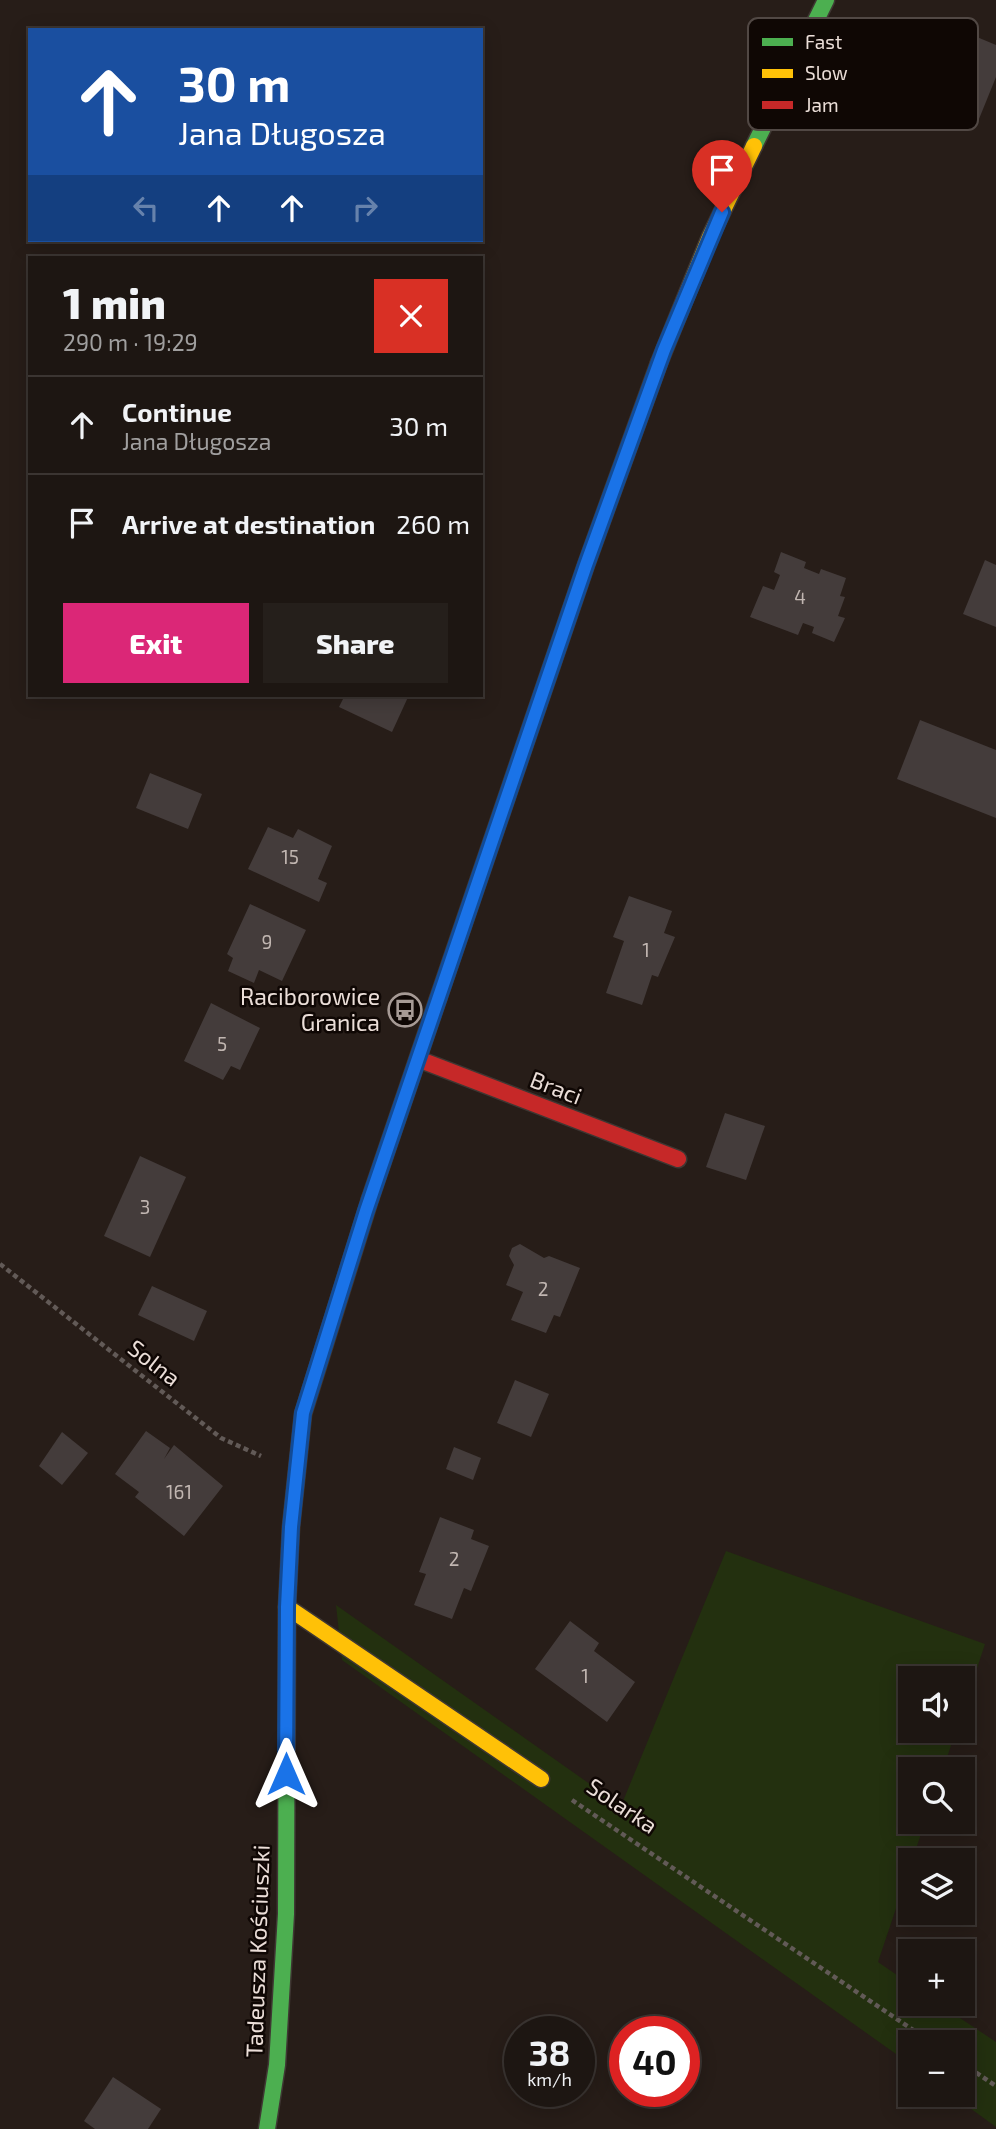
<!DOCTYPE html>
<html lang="en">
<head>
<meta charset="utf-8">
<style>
  :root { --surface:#1d1612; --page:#251f1b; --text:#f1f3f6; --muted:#a09f9f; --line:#3b3532; --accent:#db2777 }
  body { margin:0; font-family:"Exo 2",sans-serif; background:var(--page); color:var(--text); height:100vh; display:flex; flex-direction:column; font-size:26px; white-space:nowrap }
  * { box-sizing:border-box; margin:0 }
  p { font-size:23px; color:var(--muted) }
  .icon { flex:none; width:38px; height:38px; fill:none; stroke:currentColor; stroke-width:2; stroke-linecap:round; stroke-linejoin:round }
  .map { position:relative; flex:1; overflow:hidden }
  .sheet { position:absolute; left:28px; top:256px; width:455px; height:441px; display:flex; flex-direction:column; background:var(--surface); border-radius:0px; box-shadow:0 4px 18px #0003,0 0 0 2px var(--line) }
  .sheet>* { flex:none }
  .hud { position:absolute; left:28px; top:28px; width:455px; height:214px; border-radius:0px; box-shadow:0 4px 18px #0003,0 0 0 2px var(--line); background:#1a4fa0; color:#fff; overflow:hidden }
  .tools { position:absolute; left:898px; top:1666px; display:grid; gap:14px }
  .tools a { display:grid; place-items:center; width:77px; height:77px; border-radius:0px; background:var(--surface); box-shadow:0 4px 18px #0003,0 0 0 2px var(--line); font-size:35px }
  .speed { position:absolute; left:504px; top:2016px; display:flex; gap:14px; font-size:35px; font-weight:700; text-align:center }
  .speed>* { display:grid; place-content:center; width:91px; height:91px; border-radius:50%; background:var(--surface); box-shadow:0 4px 18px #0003,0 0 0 2px var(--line); line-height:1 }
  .speed small { font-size:18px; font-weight:400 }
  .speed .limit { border:10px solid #d22; background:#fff; color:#111 }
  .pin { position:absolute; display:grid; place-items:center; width:60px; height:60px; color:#fff; margin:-72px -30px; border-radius:50% 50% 50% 0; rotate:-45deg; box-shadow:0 0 7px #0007 }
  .pin .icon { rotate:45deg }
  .me { position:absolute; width:77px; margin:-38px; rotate:0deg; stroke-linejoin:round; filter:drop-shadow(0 0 5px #0008) }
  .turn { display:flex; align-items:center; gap:24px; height:147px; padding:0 35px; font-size:32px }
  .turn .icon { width:91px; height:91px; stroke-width:2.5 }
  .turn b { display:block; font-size:49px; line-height:60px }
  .lanes { display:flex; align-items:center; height:66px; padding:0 35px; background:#0003; justify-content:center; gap:35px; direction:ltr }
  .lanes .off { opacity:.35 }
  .round { display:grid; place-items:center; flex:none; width:74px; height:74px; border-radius:0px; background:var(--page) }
  .summary { display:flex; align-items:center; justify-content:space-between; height:119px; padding:0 35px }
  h1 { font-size:42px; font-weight:800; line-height:52px }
  .button { display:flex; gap:14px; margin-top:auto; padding:14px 35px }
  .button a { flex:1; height:80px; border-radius:0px; background:var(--accent); color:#fff; font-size:28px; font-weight:800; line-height:80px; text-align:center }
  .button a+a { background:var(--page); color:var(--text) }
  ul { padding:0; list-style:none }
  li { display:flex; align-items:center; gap:21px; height:98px; padding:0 35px; border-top:2px solid var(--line) }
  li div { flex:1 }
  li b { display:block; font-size:26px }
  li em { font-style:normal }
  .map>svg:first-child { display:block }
  .green { fill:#23300f }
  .building { fill:#443c3b }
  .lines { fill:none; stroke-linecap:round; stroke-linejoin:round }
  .fast-casing { stroke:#3f3733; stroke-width:19 }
  .slow-casing { stroke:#3f3733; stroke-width:19 }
  .jam-casing { stroke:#3f3733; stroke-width:19 }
  .path { stroke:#625a57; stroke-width:4.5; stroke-dasharray:5 3.5; stroke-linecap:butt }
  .fast { stroke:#4caf50; stroke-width:16 }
  .slow { stroke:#ffc107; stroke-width:16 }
  .jam { stroke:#c62828; stroke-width:16 }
  .route-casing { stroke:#114b97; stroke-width:18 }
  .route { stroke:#1a73e8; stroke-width:12 }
  .labels { text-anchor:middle; stroke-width:5; stroke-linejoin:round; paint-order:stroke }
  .number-label { font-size:19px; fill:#c1b6b1 }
  .poi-label { font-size:23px; fill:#ebded8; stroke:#0f0704; text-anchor:end }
  .street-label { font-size:23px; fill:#ebded8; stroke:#0f0704 }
  .key { fill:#0f0704; stroke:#514844; stroke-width:2 }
  .key-label { font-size:19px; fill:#ebded8 }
</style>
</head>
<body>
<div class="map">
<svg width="996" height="2129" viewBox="0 0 996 2129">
  <rect width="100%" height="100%" fill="#271d18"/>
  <path class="green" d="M726 1551 985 1644 963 1711 962 1678H910V1731H956L943 1769H910V1822H925L878 1962 910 1984V2004H939L996 2042V2127L952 2095H962V2042H910V2064L342 1660 336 1605 621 1806Z"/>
  <g class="building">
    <path d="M946 24 996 45V77L979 119 917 96Z"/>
    <path d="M781 552 806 562 804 568 819 574 821 569 846 578 840 596 845 597 838 616 845 618 834 642 812 633 814 627 803 623 798 635 750 617 763 586 774 590 780 575 774 572Z"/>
    <path d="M985 560 996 565V627L963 614Z"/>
    <path d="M345 695H409L392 732 339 707Z"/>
    <path d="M920 720 996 750V818L897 779Z"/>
    <path d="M150 773 202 794 188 829 136 808Z"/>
    <path d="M268 827 293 838 298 829 332 846 318 879 327 883 319 902 248 869Z"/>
    <path d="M629 896 672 911 664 933 675 937 658 977 652 975 642 1005 606 993 624 941 613 937Z"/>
    <path d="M250 904 306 930 282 981 259 970 254 983 228 971 233 958 227 954Z"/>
    <path d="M211 1003 260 1028 240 1070 231 1066 223 1080 184 1061Z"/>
    <path d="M725 1113 765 1126 746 1180 706 1167Z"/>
    <path d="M140 1156 186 1177 150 1257 104 1236Z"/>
    <path d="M520 1244 544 1258 549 1256 580 1268 560 1317 554 1315 546 1333 511 1320 523 1292 506 1285 514 1265 509 1256 512 1248Z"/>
    <path d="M152 1286 207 1311 194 1341 138 1315Z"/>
    <path d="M515 1380 549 1394 531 1437 497 1423Z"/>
    <path d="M146 1431 170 1448 164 1459 174 1445 223 1486 184 1536 135 1497 139 1492 115 1474Z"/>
    <path d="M62 1432 88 1453 62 1485 39 1466Z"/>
    <path d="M454 1447 481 1458 473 1480 446 1469Z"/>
    <path d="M440 1517 474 1530 471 1539 489 1546 471 1591 464 1588 452 1619 414 1605 426 1574 419 1572Z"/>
    <path d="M570 1621 599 1643 594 1651 635 1682 607 1722 535 1669Z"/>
    <path d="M113 2077 161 2109 148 2129H95L84 2121Z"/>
  </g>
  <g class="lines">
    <defs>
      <g id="fast">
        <path d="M754 146 826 0"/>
        <path d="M438 999 586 565 659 363"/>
        <path d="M267 2129 277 2065 286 1914 287 1607 291 1527 303 1414 370 1199"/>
      </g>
      <g id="slow">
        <path d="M659 363 710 237 754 146"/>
        <path d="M287 1607 541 1779"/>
      </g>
      <g id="jam">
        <path d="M418 1059 678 1159"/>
        <path d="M370 1199 438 999"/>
      </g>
    </defs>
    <use href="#fast" class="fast-casing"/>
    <use href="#slow" class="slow-casing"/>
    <use href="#jam" class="jam-casing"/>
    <g class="path">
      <path d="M0 1264 221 1438 261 1456"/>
      <path d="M572 1800 931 2042"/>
      <path d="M962 2063 996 2086"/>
    </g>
    <use href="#fast" class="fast"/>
    <use href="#slow" class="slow"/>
    <use href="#jam" class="jam"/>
  </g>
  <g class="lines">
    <defs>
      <path id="route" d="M286 1774 287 1607 291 1527 303 1413 366 1211 586 565 664 350 722 212"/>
    </defs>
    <use href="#route" class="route-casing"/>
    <use href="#route" class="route"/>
  </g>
  <defs>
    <symbol id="bus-ring" viewBox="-11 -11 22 22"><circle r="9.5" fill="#0f0704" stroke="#a69a95" stroke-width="1.5"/><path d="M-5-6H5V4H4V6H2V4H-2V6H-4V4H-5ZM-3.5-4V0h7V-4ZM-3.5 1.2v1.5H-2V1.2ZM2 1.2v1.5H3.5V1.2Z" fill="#a69a95"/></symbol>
  </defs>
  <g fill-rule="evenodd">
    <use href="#bus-ring" x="386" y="991" width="38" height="38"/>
  </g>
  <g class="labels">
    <g class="number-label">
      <text x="800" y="604">4</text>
      <text x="290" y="864">15</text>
      <text x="267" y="949">9</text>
      <text x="646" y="957">1</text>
      <text x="222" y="1051">5</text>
      <text x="145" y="1214">3</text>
      <text x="543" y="1296">2</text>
      <text x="179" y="1499">161</text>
      <text x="454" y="1566">2</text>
      <text x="585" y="1683">1</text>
    </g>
    <g class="poi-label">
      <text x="380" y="1005">Raciborowice<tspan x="380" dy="26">Granica</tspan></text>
    </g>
    <g class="street-label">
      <text transform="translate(556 1088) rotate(21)" y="8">Braci</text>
      <text transform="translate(154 1363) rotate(38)" y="8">Solna</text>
      <text transform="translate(622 1806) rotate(34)" y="8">Solarka</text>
      <text transform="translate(258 1951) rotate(-88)" y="8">Tadeusza Kościuszki</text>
    </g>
  </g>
  <rect x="748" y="18" width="230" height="112" rx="10" class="key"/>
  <rect x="762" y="38" width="31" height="8" fill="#4caf50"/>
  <rect x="762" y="69" width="31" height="9" fill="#ffc107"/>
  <rect x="762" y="101" width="31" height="8" fill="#c62828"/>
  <g class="key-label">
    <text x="805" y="49">Fast</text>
    <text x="805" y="80">Slow</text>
    <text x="805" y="112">Jam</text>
  </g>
</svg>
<div class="tools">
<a><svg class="icon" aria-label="sound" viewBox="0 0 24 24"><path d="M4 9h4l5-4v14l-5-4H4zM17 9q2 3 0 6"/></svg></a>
<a><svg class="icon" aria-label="search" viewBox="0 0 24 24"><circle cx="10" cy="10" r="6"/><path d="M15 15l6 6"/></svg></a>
<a><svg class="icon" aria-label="layers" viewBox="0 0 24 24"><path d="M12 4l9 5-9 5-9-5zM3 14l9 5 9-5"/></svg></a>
<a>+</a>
<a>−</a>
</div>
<div class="speed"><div>38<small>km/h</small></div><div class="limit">40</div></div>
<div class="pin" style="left:722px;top:212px;background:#d93025"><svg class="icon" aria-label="arrive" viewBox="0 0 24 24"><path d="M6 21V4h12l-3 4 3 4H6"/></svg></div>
<svg class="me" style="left:286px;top:1774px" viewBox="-20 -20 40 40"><path d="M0-17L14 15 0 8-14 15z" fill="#1a73e8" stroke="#fff" stroke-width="4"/></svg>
<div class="hud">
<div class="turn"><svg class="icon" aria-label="ahead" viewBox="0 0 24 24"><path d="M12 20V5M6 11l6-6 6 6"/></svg><div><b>30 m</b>Jana Długosza</div></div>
<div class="lanes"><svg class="icon off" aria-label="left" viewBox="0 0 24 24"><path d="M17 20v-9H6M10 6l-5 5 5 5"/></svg><svg class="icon" aria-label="ahead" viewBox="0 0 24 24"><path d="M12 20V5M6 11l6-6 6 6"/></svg><svg class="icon" aria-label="ahead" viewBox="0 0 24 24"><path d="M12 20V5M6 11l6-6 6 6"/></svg><svg class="icon off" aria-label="right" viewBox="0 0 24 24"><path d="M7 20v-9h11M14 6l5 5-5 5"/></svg></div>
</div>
<section class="sheet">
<div class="summary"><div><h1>1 min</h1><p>290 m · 19:29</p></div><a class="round" style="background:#d93025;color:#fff"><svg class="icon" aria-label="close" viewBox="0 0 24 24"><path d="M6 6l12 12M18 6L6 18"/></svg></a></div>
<ul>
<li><svg class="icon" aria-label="ahead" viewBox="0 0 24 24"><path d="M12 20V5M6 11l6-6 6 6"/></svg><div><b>Continue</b><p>Jana Długosza</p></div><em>30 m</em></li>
<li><svg class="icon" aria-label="arrive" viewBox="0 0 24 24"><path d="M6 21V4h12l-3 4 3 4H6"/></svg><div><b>Arrive at destination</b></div><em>260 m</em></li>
</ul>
<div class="button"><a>Exit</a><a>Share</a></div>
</section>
</div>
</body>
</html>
